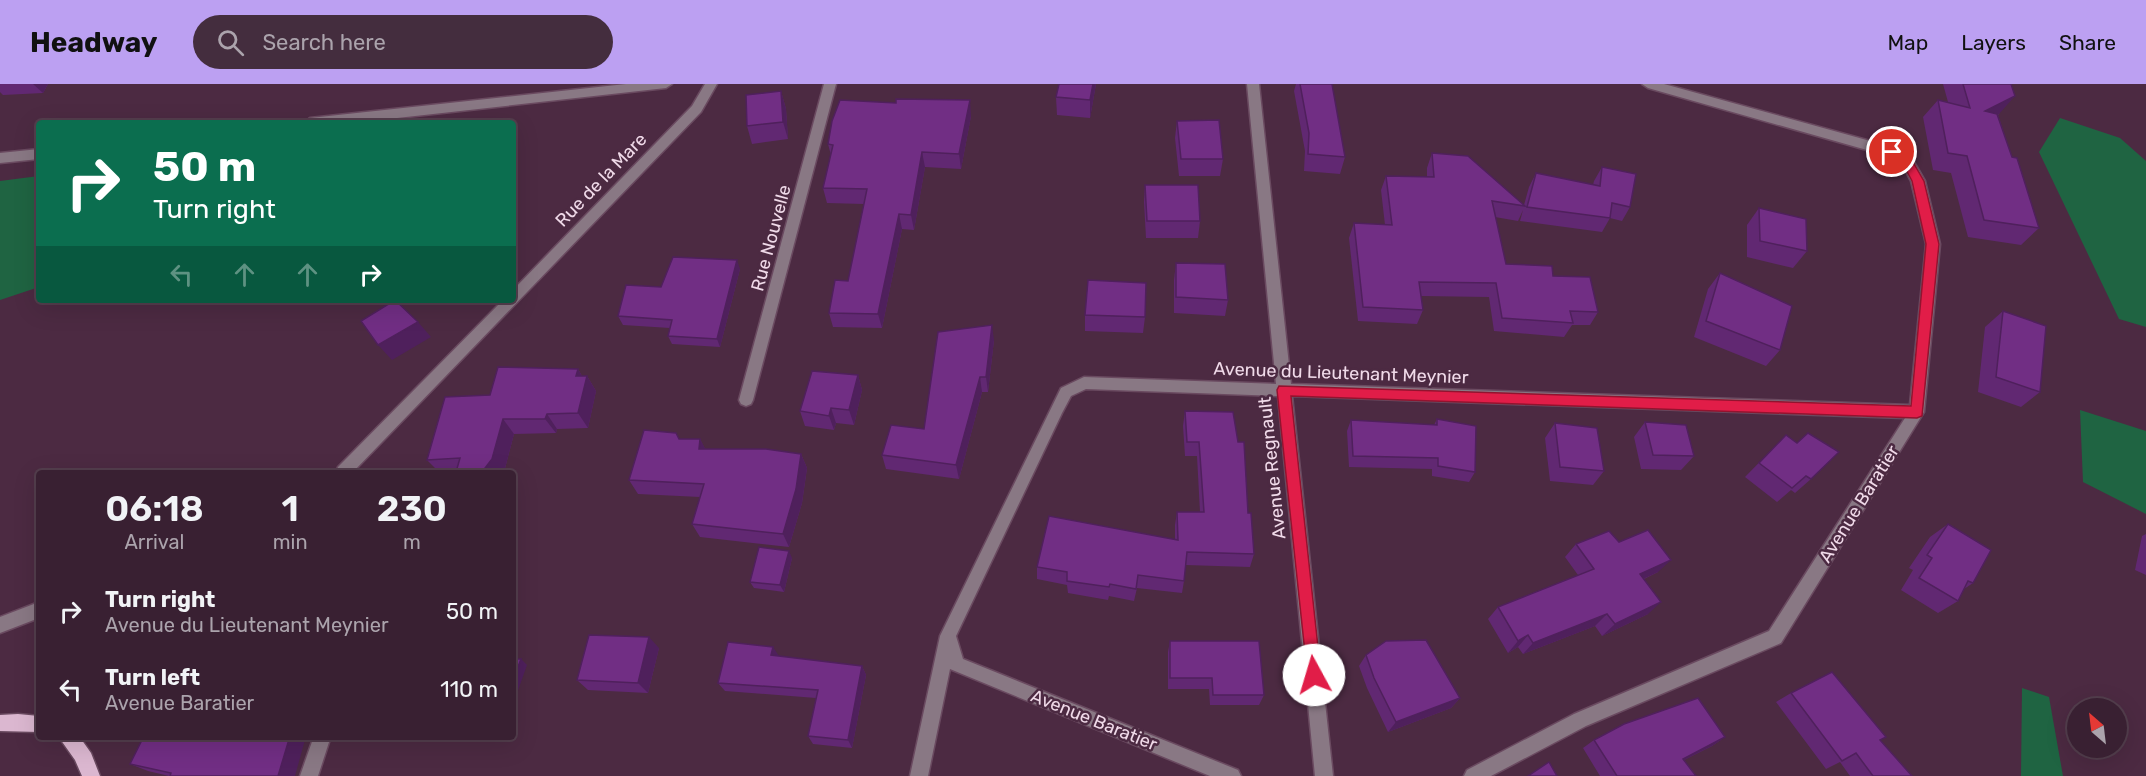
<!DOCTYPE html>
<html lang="en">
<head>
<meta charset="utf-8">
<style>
  :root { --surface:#392032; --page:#442d3e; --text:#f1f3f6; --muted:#aba3ac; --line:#533e4d; --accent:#bca0f2 }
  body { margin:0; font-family:Rubik,sans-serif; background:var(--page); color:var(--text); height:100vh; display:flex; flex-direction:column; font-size:22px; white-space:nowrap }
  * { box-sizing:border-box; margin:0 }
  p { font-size:20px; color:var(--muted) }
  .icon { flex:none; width:33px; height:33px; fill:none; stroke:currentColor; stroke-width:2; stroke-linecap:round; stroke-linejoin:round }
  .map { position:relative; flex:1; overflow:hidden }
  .side { position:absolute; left:36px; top:386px; width:480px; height:270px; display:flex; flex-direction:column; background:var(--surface); border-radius:6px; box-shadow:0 6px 24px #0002,0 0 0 2px var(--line) }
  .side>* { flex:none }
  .guide { position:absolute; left:36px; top:36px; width:480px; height:183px; border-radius:6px; box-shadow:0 6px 24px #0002,0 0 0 2px var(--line); background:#0b6e4f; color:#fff; overflow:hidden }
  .needle { width:39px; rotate:332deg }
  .controls { position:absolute; left:2067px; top:614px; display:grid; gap:12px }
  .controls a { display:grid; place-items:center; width:60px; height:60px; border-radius:50%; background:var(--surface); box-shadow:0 6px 24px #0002,0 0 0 2px var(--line); font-size:30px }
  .pin { position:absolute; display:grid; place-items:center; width:51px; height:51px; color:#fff; margin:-26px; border:3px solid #fff; border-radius:50%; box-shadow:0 2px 6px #0007 }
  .me { position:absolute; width:66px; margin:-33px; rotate:354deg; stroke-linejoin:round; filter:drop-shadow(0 0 4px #0008) }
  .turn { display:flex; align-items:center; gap:21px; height:126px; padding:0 18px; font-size:27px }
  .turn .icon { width:78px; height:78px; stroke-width:2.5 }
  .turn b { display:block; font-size:42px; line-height:51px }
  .lanes { display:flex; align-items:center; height:57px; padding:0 18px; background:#0003; justify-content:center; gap:30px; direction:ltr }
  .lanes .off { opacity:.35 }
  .eta { display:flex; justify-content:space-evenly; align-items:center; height:102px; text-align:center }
  .eta b { font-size:36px; font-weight:600; line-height:42px }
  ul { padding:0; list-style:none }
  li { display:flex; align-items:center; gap:18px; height:78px; padding:0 18px }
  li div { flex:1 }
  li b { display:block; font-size:22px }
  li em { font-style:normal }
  header { display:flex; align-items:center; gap:36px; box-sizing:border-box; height:84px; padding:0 30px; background:var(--accent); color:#111 }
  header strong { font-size:28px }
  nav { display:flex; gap:33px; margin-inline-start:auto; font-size:21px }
  .search { width:420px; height:54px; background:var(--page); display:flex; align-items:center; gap:15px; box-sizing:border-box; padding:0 21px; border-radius:33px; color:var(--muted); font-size:22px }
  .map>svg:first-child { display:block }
  .green { fill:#1f6442 }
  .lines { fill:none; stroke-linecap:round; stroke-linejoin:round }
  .minor-casing { stroke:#6a4a60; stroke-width:3 }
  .major-casing { stroke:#6a4a60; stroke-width:3 }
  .minor { fill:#897884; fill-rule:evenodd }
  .major { fill:#dbb7d0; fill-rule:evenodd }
  .wall { fill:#612872 }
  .shaded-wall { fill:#4f205c }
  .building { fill:#712e84; stroke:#4f205c; stroke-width:1.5 }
  .route { fill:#e11d48; stroke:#92132f; stroke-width:1.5 }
  .labels { text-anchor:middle; stroke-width:5; stroke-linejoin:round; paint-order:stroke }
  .street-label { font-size:18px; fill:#f0dae9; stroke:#4c2a42 }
</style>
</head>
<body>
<header>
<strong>Headway</strong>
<div class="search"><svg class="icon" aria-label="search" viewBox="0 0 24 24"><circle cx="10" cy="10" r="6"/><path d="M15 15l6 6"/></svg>Search here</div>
<nav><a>Map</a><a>Layers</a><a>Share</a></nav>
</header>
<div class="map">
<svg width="2146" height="692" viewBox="0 0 2146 692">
  <rect width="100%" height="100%" fill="#4c2a42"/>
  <g class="green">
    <path d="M2060 34 2120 54 2146 77V243L2119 235 2039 68Z"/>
    <path d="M39 92V203L0 216V97Z"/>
    <path d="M2080 326 2146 347V430L2083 398Z"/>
    <path d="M2022 604 2049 613 2063 692H2021Z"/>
  </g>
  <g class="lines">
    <defs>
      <g id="minor">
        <path d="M626 0H672L666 4 352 39H304L310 34Z"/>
        <path d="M705 0H717L701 28 353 388H336L338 383 503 216H513V206L692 22Z"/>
        <path d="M824 0H836L753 316 751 320 746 322 741 320 739 316Z"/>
        <path d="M1247 0H1259L1291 300 1910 321 1926 160 1911 97 1904 84 1888 72 1648 4 1642 0H1664L1892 63 1914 78 1925 97 1940 160 1924 328 1781 559 1586 642 1491 692H1464L1467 686 1574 630 1769 547 1905 334 1292 312 1333 692H1315L1278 312 1086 305 1071 312 1062 329 956 552 963 575 1238 686 1241 692H1210L950 585 928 692H910L940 552 1061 304 1084 293 1276 300Z"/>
        <path d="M39 65V75L0 79V69Z"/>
        <path d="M39 518V534L0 549V533Z"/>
        <path d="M314 652H331L318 692H300Z"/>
      </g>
      <g id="major">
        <path d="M18 630 39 632V648L0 647V631Z"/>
        <path d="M58 652H79L91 669 100 692H82L75 676Z"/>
      </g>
    </defs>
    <use href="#minor" class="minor-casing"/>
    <use href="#major" class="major-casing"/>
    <use href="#minor" class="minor"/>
    <use href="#major" class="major"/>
  </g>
  <g class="wall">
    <path d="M0 0H48L43 9 3 11 0 8Z"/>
    <path d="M1059 0H1096L1090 34 1057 31 1056 13Z"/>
    <path d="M1296 0H1332L1345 73 1340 90 1304 87 1305 67 1294 7Z"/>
    <path d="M1943 0H2011L1999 30 1998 31 2012 73 2039 144 2021 161 1968 153 1951 89 1933 86 1923 33 1938 16 1948 18Z"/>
    <path d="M781 7 786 25 788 55 752 60 747 42Z"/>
    <path d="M971 32 961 85 925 83 914 146 902 145 882 244 833 243 829 229 848 197 864 120 827 119 823 104 831 71 828 60Z"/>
    <path d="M1177 37 1223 75 1220 92H1179L1175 54Z"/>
    <path d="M1432 69 1524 121 1529 103 1536 89 1593 101 1594 97 1602 83 1630 123 1622 137 1610 134 1602 148 1520 137 1523 126 1518 137 1495 133 1506 180 1553 192 1598 228 1590 241H1572L1564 253 1494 247 1489 213 1421 212 1423 226 1417 240 1358 237 1349 154 1354 139 1385 141 1381 106 1386 92 1427 93V84Z"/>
    <path d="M1145 101 1200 137 1198 154H1146L1144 118Z"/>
    <path d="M1759 124 1807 167 1793 184 1747 173V141Z"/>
    <path d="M1176 179 1228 216 1225 232 1174 229V196Z"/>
    <path d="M740 185 720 263 672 260 668 252 670 244 623 241 618 232 661 203Z"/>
    <path d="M1720 189 1780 266 1766 282 1694 253 1708 205Z"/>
    <path d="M2003 227 2040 308 2021 323 1978 308 1985 243Z"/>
    <path d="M1085 231 1145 233 1143 249 1085 247Z"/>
    <path d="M994 256 988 308H982L959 395 886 385 882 371 924 345Z"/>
    <path d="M578 285 582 292H587L596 307 588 344 557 345 556 349 514 350 504 388H439L427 376 490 311Z"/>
    <path d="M858 291 862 306 854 341 836 339 834 346 805 342 800 327Z"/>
    <path d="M1185 327 1248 429 1254 470 1250 483 1185 481 1184 497 1182 509 1137 504 1134 517 1109 512 1108 516 1068 509 1067 501 1037 495V483L1175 455V441L1177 428H1200L1197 372H1185L1183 342Z"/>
    <path d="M1437 335 1475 388 1469 398 1432 392V385L1349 383 1347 347 1351 336 1434 341Z"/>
    <path d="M1645 338 1694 372 1681 386 1641 385 1634 353Z"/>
    <path d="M1555 339 1604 387 1593 401 1550 397 1545 354Z"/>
    <path d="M1786 351 1811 395 1795 409 1791 406 1777 418 1745 393Z"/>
    <path d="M679 355H700L705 365 801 370 807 384 802 419 789 463 700 453 692 440 700 413 638 410 629 396Z"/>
    <path d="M1948 440 1973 499 1964 505 1958 517 1938 529 1901 506 1913 486 1909 484 1930 453Z"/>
    <path d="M2146 450V491L2135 486 2142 452Z"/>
    <path d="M1619 458 1658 488 1644 495 1648 530 1602 552 1595 542 1523 570 1518 563 1508 569 1488 535 1498 523 1578 491 1565 473 1576 460Z"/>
    <path d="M792 474 784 508 754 504 750 498Z"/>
    <path d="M1170 557 1264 611 1259 621H1210L1209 605H1168V568Z"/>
    <path d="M659 564 648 609 588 606 577 596Z"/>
    <path d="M1366 571 1460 614 1451 624 1388 648 1367 604 1359 582Z"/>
    <path d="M779 572 862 582 866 591 852 664 813 660 808 652 816 614 725 607 718 599Z"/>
    <path d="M1791 609 1912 692H1850L1840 678 1826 685 1776 618Z"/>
    <path d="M1725 653 1712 662 1684 676 1696 692H1600L1583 664 1594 656Z"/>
    <path d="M130 680 295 692H169L148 687Z"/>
  </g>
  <g class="shaded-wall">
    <path d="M33 0H48L43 9Z"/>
    <path d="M1093 0H1096L1090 34V16Z"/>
    <path d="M781 7 786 25 788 55 783 38Z"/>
    <path d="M2015 12 1999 30 1969 45 1985 27Z"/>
    <path d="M970 16 971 32 961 85 959 70Z"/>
    <path d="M922 68 925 83 914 146 911 131Z"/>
    <path d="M899 130 902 145 882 244 878 230Z"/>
    <path d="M737 176 740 185 720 263 717 255Z"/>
    <path d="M418 238 431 253 392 276 378 261Z"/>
    <path d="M992 241 994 256 988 308 986 293Z"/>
    <path d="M578 285 585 297 587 292 596 307 588 344 578 329 576 292Z"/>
    <path d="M858 291 862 306 854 341 849 326Z"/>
    <path d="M980 293 982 308 959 395 956 381Z"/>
    <path d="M831 324 836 339 834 346 829 332Z"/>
    <path d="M547 330 557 345 556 349 545 335Z"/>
    <path d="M503 335 514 350 504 388H482Z"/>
    <path d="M700 355 708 370 699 365Z"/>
    <path d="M801 370 807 384 802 419 789 463 783 450Z"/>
    <path d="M789 467 792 474 784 508 780 501Z"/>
    <path d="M1671 476 1658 488 1628 502 1640 490Z"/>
    <path d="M1661 518 1648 530 1602 552 1615 540Z"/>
    <path d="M1607 530 1595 542 1523 570 1533 559Z"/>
    <path d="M1528 551 1518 563 1508 569 1518 557Z"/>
    <path d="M649 553 659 564 648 609 638 599Z"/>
    <path d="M773 563 779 572 771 571Z"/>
    <path d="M521 575 527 581 516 612 513 610V596Z"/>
    <path d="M862 582 866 591 852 664 848 656Z"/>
    <path d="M1460 614 1451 624 1388 648 1396 638Z"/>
    <path d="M290 652H306L295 692H278Z"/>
    <path d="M1725 653 1712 662 1670 683 1683 675Z"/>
  </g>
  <g class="building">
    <path d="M1059 0H1093L1090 16 1056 13Z"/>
    <path d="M1300 0H1332L1345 73 1308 70 1309 49Z"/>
    <path d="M1963 0H2011L2015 12 1985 27 1997 30 2012 73 2017 74 2039 144 1984 136 1967 72 1948 69 1938 16 1970 24Z"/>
    <path d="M781 7 783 38 747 42 746 11Z"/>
    <path d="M896 15 970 16 959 70 922 68 911 131 899 130 878 230 829 229 835 196 848 197 867 105 823 104 833 61 828 60 832 37 840 16 896 19Z"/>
    <path d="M1219 36 1223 75H1181L1177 37Z"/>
    <path d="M1432 69 1468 72 1525 122 1492 117 1506 180 1552 182 1553 192 1590 193 1598 228 1570 227 1573 239 1502 234 1496 199 1419 198 1423 226 1363 223 1354 139 1392 141 1386 92 1434 93Z"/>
    <path d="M1602 83 1636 90 1630 123 1612 119 1610 134 1527 123 1536 89 1600 102Z"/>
    <path d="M1145 101H1198L1200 137H1147Z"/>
    <path d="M1759 124 1806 135 1807 167 1760 157Z"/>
    <path d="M673 173 737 176 717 255 668 252 672 236 618 232 626 201 661 203Z"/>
    <path d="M1176 179 1225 180 1228 216 1176 213Z"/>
    <path d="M1720 189 1792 222 1780 266 1706 237Z"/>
    <path d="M1088 196 1146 199 1145 233 1085 231Z"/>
    <path d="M395 216 418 238 378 261 361 237Z"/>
    <path d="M2003 227 2046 242 2040 308 1996 293Z"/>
    <path d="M992 241 986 293H980L956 381 882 371 891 341 924 345 938 248Z"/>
    <path d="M498 283 578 285 576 292H587L578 329 547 330 545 335H503L492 375 482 388H456L460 374 427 376 445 313 490 311Z"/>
    <path d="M812 287 858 291 849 326 831 324 829 332 800 327Z"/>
    <path d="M1185 327 1233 328 1238 358H1244L1248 429H1251L1254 470 1187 468 1184 497 1138 491 1136 505 1110 500 1109 503 1067 497V488L1037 483 1049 432 1178 456 1177 428H1204L1199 358H1187Z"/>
    <path d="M1437 335 1476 342 1475 388 1438 382V374L1353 372 1351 336 1437 341Z"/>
    <path d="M1645 338 1686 341 1694 372 1653 371Z"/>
    <path d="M1555 339 1597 344 1604 387 1560 383Z"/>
    <path d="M644 346 676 349 679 355H700L699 365H766L801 370 796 405 783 450 692 440 704 400 629 396Z"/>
    <path d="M1808 349 1839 368 1811 395 1806 392 1792 404 1759 379 1786 351 1797 359Z"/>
    <path d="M1948 440 1991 466 1973 499 1968 497 1958 517 1919 494 1932 474 1927 471Z"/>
    <path d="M1648 446 1671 476 1640 490 1661 518 1615 540 1607 530 1533 559 1528 551 1518 557 1498 523 1594 485 1576 460 1609 447 1619 458Z"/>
    <path d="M759 463 789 467 780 501 750 498Z"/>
    <path d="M589 551 649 553 638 599 577 596Z"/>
    <path d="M1426 556 1460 614 1396 638 1374 594 1366 571 1386 557Z"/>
    <path d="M1170 557H1259L1264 611H1213L1212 594H1170Z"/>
    <path d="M728 558 773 563 771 571 862 582 848 656 808 652 818 606 718 599Z"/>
    <path d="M513 575H521L513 596Z"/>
    <path d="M1832 588 1886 653 1880 656 1912 692H1873L1856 669 1842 677 1791 609Z"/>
    <path d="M1698 614 1725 653 1683 675 1696 692H1617L1594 656 1624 640Z"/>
    <path d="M144 652H290L278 692H170L171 689 130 680Z"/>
    <path d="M1549 678 1557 692H1528Z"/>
  </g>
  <path class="route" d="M1892 63 1913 78 1924 97 1939 160 1922 332 1917 334 1291 312 1321 591 1319 597 1314 599 1308 597 1277 306 1279 302 1911 322 1926 160 1912 97 1905 84 1888 71 1887 68Z"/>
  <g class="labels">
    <g class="street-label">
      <text transform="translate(601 96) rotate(-46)" y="6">Rue de la Mare</text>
      <text transform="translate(771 154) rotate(-75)" y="6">Rue Nouvelle</text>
      <text transform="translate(1341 289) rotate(2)" y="6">Avenue du Lieutenant Meynier</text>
      <text transform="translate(1272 384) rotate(-96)" y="6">Avenue Regnault</text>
      <text transform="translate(1859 420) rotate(-58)" y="6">Avenue Baratier</text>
      <text transform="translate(1094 636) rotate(22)" y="6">Avenue Baratier</text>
    </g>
  </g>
</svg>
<div class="controls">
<a><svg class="needle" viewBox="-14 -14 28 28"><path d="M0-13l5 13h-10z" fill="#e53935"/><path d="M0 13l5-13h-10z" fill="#aba3ac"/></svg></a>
</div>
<div class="pin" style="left:1892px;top:68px;background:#d93025"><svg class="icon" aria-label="arrive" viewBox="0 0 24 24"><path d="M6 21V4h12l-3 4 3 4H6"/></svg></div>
<svg class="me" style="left:1314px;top:591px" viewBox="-20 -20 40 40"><circle r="19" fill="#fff"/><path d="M0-13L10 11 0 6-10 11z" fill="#e11d48"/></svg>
<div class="guide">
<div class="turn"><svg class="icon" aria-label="right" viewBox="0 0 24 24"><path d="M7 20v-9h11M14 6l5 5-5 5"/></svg><div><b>50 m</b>Turn right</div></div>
<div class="lanes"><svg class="icon off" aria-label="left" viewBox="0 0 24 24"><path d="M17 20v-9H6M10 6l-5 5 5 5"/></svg><svg class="icon off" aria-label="ahead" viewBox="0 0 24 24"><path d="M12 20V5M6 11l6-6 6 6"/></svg><svg class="icon off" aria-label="ahead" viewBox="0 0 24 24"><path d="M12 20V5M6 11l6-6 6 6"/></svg><svg class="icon" aria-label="right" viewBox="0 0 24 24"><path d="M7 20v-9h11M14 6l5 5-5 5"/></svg></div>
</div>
<section class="side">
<div class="eta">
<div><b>06:18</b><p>Arrival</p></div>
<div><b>1</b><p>min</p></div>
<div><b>230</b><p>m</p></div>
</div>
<ul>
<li><svg class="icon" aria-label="right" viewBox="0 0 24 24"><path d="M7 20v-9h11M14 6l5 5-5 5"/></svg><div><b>Turn right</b><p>Avenue du Lieutenant Meynier</p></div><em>50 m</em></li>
<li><svg class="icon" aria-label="left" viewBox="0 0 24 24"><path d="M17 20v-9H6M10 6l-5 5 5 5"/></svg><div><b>Turn left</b><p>Avenue Baratier</p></div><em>110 m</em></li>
</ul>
</section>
</div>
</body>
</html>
